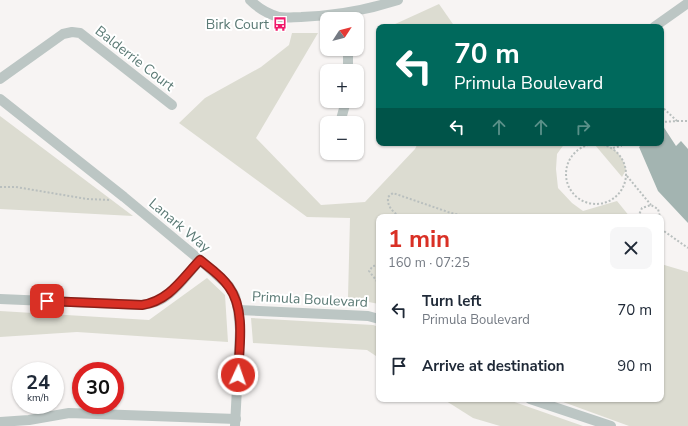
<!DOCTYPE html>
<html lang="en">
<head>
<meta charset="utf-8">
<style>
  :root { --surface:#fff; --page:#f6f6f7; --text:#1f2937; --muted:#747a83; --accent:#d93025 }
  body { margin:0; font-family:"Nunito Sans",sans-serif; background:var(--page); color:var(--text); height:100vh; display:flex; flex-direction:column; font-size:15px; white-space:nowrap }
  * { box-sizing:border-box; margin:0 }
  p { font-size:13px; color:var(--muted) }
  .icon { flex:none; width:22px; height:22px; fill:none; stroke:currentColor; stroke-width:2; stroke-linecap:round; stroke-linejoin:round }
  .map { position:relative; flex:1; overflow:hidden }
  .side { position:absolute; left:376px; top:214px; width:288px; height:188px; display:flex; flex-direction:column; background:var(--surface); border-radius:8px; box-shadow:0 1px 3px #0004 }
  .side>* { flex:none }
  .hud { position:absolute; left:376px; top:24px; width:288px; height:122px; border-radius:8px; box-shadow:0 1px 3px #0004; background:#00695c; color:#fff; overflow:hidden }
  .needle { width:26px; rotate:54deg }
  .controls { position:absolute; left:320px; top:12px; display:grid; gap:8px }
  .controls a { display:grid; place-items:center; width:44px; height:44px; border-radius:8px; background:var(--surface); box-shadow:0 1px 3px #0004; font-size:20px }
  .speed { position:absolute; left:12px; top:362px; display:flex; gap:8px; font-size:20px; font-weight:700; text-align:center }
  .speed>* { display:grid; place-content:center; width:52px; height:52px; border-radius:50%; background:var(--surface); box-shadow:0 1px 3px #0004; line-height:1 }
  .speed small { font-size:10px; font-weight:400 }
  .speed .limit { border:6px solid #d22; background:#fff; color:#111 }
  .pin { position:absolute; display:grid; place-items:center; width:34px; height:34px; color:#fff; margin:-17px; border-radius:8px; box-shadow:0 2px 6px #0006 }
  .me { position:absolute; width:44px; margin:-22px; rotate:3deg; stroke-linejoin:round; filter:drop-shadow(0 0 3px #0008) }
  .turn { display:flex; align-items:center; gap:14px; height:84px; padding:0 12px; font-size:18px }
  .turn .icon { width:52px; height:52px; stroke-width:2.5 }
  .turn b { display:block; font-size:28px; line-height:34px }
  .lanes { display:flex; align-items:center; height:38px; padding:0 12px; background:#0003; justify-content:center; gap:20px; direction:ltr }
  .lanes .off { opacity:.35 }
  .round { display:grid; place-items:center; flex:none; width:42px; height:42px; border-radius:8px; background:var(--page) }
  .headline { display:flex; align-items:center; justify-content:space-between; height:68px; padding:0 12px }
  h1 { font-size:24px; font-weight:700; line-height:30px; color:var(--accent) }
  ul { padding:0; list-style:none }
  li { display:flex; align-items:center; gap:12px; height:56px; padding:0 12px }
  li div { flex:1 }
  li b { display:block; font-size:15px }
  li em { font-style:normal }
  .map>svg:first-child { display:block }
  .green { fill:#dcdcd1 }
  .building { fill:#a3b4b1 }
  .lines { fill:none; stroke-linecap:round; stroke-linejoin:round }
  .path { stroke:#b9bfbe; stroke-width:2; stroke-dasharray:2 2; stroke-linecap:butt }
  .street { stroke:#bcc6c4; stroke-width:10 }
  .route-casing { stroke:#8d1f18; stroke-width:10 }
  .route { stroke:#d93025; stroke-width:7 }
  .labels { text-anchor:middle; stroke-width:4; stroke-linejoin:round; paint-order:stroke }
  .poi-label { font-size:14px; fill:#5b7a75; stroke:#fff; text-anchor:end }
  .street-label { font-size:14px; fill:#5b7a75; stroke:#fff }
</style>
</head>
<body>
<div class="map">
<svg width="688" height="426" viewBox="0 0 688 426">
  <rect width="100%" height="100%" fill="#f7f4f3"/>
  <g class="green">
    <path d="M439 4 455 27H393V25Z"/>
    <path d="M292 33H318L256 138 321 205 365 202 415 149 418 143H565L557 154 556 169 558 188 572 203 583 211 617 201 630 217H379V304L348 298 350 218 307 217 179 123 205 98 261 67 289 45Z"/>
    <path d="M0 116 133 216 0 209Z"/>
    <path d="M600 144C614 145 623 156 626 170L622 177 595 145Z"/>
    <path d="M661 264 688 272V426H629L555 399H661Z"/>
    <path d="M207 278 225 295 228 342 77 332 0 337V311L149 320Z"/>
    <path d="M251 318 373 325 379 327V358L367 350 253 343Z"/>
    <path d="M443 399H506L583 426H500L473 418Z"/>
  </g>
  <path class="building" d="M661 123 676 146 681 141 688 149V223L658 191 639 147 644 143H661Z"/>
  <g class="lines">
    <g class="path">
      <path d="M661 106 677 121 661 122"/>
      <path d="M677 121H688"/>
      <circle cx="596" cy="174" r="30"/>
      <path d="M613 148 621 146 622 143"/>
      <path d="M627 176 651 205"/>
      <path d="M0 187H16L87 199 111 200"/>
      <path d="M399 217C393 211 387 207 388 197L393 193 451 213 469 217"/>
      <path d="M638 217 642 208 651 205 658 209 660 217"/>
      <path d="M661 229 688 248"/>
      <path d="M379 265 373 266 369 271 379 284"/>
    </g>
    <g class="street">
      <path d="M250 0C258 8 268 14 279 17 286 18 294 17 301 17 334 16 367 10 398 0"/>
      <path d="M654 27 688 3"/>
      <path d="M348 71V49"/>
      <path d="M0 79 63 34 72 32 80 33 172 105"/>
      <path d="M0 99 124 197 200 260 229 286 235 296 238 310 240 330 235 426"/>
      <path d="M340 123 346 101"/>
      <path d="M0 299 142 305C148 304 155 303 160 300 174 293 190 272 200 260"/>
      <path d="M238 310 368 316 379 319"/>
      <path d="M530 399 611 426"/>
      <path d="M0 422 29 420 69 413 236 419"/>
    </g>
  </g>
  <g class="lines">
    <defs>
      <path id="route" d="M47 301 142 305C169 301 182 279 200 260 210 268 222 276 229 287 246 310 239 348 238 375"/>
    </defs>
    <use href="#route" class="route-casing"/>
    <use href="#route" class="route"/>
  </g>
  <defs>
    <symbol id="bus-bare" viewBox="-9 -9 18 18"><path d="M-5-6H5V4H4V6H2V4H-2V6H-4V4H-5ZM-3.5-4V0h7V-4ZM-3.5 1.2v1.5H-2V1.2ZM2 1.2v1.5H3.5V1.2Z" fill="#f0196a" stroke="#fff" stroke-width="2.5" paint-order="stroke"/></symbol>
  </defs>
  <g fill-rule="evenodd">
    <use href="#bus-bare" x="270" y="14" width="20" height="20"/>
  </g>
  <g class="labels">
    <g class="poi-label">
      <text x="269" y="29">Birk Court</text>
    </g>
    <g class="street-label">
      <text transform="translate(135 58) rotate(38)" y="5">Balderrie Court</text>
      <text transform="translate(180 225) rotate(40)" y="5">Lanark Way</text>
      <text transform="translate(310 299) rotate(3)" y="5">Primula Boulevard</text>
    </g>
  </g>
</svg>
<div class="controls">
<a><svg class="needle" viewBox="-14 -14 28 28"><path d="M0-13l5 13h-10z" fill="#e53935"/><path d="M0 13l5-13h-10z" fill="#747a83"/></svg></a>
<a>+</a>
<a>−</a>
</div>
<div class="speed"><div>24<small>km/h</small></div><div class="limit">30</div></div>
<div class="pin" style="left:47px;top:301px;background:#d93025"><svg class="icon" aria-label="arrive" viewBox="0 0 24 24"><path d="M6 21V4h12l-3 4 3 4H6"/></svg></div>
<svg class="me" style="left:238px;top:375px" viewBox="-20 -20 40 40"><circle r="17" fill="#d93025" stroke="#fff" stroke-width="3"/><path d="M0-11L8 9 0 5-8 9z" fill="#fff"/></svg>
<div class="hud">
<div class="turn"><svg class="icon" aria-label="left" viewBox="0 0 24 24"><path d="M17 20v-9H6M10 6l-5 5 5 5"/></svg><div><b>70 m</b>Primula Boulevard</div></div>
<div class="lanes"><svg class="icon" aria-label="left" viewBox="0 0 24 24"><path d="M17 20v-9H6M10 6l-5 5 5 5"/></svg><svg class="icon off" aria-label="ahead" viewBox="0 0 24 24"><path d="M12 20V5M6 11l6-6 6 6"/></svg><svg class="icon off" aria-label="ahead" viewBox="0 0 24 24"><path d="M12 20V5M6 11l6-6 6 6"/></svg><svg class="icon off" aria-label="right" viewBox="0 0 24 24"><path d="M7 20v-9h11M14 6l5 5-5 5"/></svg></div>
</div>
<section class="side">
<div class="headline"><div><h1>1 min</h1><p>160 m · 07:25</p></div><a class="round"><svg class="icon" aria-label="close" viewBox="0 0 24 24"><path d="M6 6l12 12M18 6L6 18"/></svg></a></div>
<ul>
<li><svg class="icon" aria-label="left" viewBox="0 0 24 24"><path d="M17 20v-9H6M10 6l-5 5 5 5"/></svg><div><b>Turn left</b><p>Primula Boulevard</p></div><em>70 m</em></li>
<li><svg class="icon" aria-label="arrive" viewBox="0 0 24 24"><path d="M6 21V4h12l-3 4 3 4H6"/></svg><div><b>Arrive at destination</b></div><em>90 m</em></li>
</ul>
</section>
</div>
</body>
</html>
